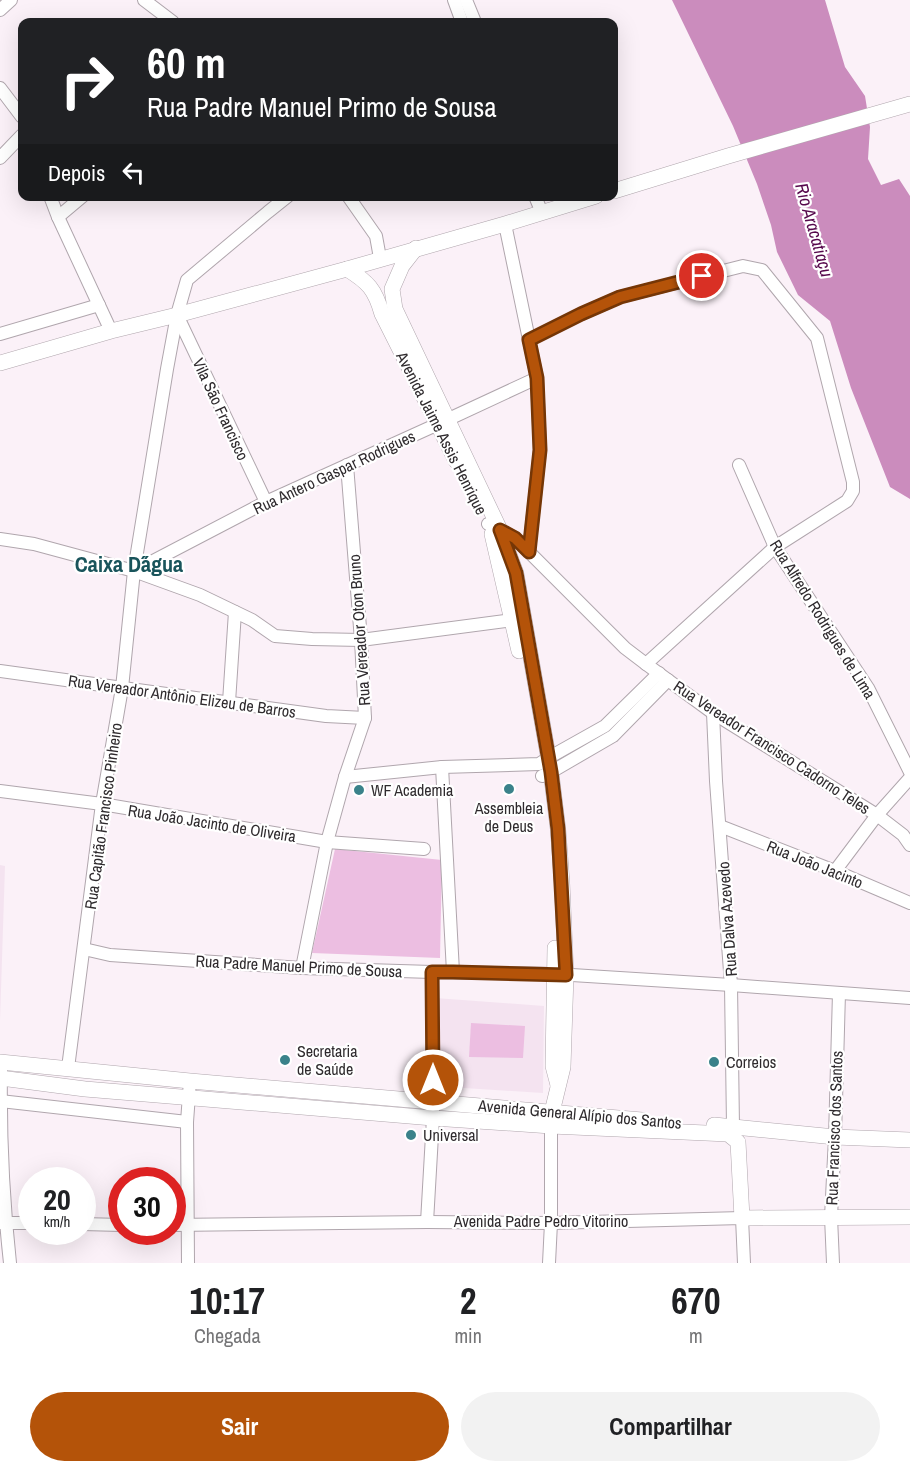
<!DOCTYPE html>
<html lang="pt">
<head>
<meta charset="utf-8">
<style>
  :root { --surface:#fff; --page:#f2f2f2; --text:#202124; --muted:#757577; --accent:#b45309 }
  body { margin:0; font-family:"Archivo Narrow",sans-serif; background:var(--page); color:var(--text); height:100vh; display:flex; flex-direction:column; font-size:22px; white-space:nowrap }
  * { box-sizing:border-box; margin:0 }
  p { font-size:20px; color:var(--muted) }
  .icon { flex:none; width:33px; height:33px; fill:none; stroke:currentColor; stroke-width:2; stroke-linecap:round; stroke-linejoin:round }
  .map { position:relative; height:1263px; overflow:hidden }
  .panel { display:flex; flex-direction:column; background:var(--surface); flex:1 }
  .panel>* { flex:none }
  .hud { position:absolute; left:18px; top:18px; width:600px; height:183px; border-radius:12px; box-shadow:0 6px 24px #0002; background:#202124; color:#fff; overflow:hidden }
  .speed { position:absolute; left:18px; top:1167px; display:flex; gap:12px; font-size:30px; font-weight:700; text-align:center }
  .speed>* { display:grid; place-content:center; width:78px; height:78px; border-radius:50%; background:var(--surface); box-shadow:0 6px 24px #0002; line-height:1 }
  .speed small { font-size:15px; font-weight:400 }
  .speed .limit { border:9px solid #d22; background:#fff; color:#111 }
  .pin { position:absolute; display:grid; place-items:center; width:51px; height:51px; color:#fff; margin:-26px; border:3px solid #fff; border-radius:50%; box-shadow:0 2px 6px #0007 }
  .me { position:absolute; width:66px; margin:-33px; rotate:0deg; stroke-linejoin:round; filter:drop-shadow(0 0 4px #0008) }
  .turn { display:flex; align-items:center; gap:21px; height:126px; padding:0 30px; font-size:27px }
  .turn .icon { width:78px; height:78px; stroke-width:2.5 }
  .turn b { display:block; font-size:42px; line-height:51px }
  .then { display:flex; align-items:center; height:57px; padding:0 30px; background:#0003; gap:12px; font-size:22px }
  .eta { display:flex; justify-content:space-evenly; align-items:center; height:102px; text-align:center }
  .eta b { font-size:36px; font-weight:700; line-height:42px }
  .primary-button { display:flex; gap:12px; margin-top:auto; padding:12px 30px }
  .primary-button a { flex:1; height:69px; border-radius:36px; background:var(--accent); color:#fff; font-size:24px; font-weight:700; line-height:69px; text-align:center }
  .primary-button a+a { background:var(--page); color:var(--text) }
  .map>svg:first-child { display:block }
  .built { fill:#f4e3f0 }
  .green { fill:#ecbee1 }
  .water { fill:#cb8cbd }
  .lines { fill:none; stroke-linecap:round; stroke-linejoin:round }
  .minor-casing { stroke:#b0a6ad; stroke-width:14 }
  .major-casing { stroke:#b0a6ad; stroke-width:16 }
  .minor { stroke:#fff; stroke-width:12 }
  .major { stroke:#fff; stroke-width:15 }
  .route-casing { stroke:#753606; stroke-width:15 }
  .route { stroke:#b45309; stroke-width:10 }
  .poi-dot { fill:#3a828a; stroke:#fff; stroke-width:2 }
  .labels { text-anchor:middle; stroke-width:4.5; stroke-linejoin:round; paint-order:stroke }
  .street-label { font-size:16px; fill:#2f2b2e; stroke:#fff }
  .poi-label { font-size:16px; fill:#2f2b2e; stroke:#fff; text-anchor:start }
  .water-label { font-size:18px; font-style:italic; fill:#56084c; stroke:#fff }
  .district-label { font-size:22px; font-weight:bold; fill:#19545b; stroke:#fff }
</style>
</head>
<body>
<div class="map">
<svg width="910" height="1263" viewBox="0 0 910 1263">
  <rect width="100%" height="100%" fill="#fbf1f8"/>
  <g class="built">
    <path d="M0 865 5 866 0 1021Z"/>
    <path d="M435 998 544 1006 543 1093 434 1086Z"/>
  </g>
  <g class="green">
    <path d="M335 849 442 860 440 958 312 953Z"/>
    <path d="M471 1023 525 1026 523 1058 469 1057Z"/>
  </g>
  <path class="water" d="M672 0H825L845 67 865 96 870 127 868 159 881 185 899 179 910 196V499L890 487 851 388 830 321 798 295 777 252 771 225 757 184 733 126Z"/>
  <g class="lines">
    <defs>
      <g id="minor">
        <path d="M144 0 173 22"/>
        <path d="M454 0 462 22"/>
        <path d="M466 0 475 22"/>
        <path d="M0 10 11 0"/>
        <path d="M0 88 22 117"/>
        <path d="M0 158 22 135"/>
        <path d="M50 196 58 217 111 331"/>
        <path d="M348 196 376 236 380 258"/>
        <path d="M535 196 542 213"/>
        <path d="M58 217 83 196"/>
        <path d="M505 224 537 378 540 450 529 551"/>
        <path d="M177 315 266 502"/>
        <path d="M0 334 99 305"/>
        <path d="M529 340 581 314 620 297 743 266 762 270 817 338 853 482V491L847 501 775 547 646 664"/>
        <path d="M739 465 775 547 868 688 910 772"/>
        <path d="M488 524 515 538 625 648 646 664 713 713 877 815 903 835 910 845"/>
        <path d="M0 539 34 544 134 571 200 595 252 620 275 636 312 639 361 640 513 620"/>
        <path d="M134 571 266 502 438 424 537 378"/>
        <path d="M0 671 326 716 365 718"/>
        <path d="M229 702 235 612"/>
        <path d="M713 713 716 781 731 985 733 1126"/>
        <path d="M442 767 453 972"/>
        <path d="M542 776 551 772 613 736 668 680"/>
        <path d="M345 777 442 767 539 764 548 758 605 726 659 673"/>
        <path d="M0 791 102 804 327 842 424 849"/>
        <path d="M720 826 835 871 910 903"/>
        <path d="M835 871 877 815 910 778"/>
        <path d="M84 949 110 955 302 968 432 972 556 974 731 985 910 998"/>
        <path d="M302 968 327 842 345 777 365 718 361 640 347 465"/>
        <path d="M68 1068 102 804 122 688 134 571 167 369 177 315 187 280 268 212 288 196"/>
        <path d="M1 1069C0 1134 3 1199 10 1263"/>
        <path d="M0 1101 187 1122"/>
        <path d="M427 1222 433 1118 432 972"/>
        <path d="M0 1223H32"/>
        <path d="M82 1224 122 1225"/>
        <path d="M172 1225 427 1222 551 1223 742 1218 744 1263"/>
        <path d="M188 1263 187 1122 190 1081"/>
        <path d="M549 1263 551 1223V1119"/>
        <path d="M833 1263 831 1217 835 1137 839 993"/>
      </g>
      <g id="major">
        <path d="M614 191 728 156 910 104"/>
        <path d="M416 248 402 266 392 289 395 309 500 530 516 573 551 772 558 829 562 883 566 975 563 1067 552 1112"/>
        <path d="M347 269C368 282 375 289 382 314L456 461"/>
        <path d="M0 363 111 331 177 315 347 269 505 224 596 196"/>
        <path d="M492 534 519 651"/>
        <path d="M555 948 553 1066 558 1085"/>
        <path d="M0 1062 190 1081 642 1120"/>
        <path d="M0 1078 85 1089 433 1118 551 1126 728 1134 738 1142 742 1218 910 1217"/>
        <path d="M714 1125 835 1137 910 1140"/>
      </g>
    </defs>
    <use href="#minor" class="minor-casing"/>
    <use href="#major" class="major-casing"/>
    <use href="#minor" class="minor"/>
    <use href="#major" class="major"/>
  </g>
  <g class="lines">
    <defs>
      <path id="route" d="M433 1080 432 972H453L566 975 558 829 551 772 516 573 500 530 515 538 529 552 540 450 537 378 529 340 581 314 620 297 702 276"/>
    </defs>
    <use href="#route" class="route-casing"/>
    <use href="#route" class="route"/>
  </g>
  <g class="poi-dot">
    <circle cx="509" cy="789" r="6"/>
    <circle cx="359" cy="790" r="6"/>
    <circle cx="285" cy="1060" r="6"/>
    <circle cx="714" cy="1062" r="6"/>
    <circle cx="411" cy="1135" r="6"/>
  </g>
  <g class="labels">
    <g class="street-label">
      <text transform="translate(221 409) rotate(65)" y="6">Vila São Francisco</text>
      <text transform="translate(442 433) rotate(63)" y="6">Avenida Jaime Assis Henrique</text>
      <text transform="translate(334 472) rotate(-25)" y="6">Rua Antero Gaspar Rodrigues</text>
      <text transform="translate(823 619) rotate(58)" y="6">Rua Alfredo Rodrigues de Lima</text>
      <text transform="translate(359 630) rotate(-94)" y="6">Rua Vereador Oton Bruno</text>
      <text transform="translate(182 696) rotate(8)" y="6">Rua Vereador Antônio Elizeu de Barros</text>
      <text transform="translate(772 747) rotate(33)" y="6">Rua Vereador Francisco Cadorno Teles</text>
      <text transform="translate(103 816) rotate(-82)" y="6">Rua Capitão Francisco Pinheiro</text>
      <text transform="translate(212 823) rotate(9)" y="6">Rua João Jacinto de Oliveira</text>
      <text transform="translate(815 864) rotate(22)" y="6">Rua João Jacinto</text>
      <text transform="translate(727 919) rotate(-94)" y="6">Rua Dalva Azevedo</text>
      <text transform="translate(299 966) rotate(3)" y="6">Rua Padre Manuel Primo de Sousa</text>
      <text transform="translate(580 1114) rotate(5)" y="6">Avenida General Alípio dos Santos</text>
      <text transform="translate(834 1128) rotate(-88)" y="6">Rua Francisco dos Santos</text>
      <text x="541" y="1227">Avenida Padre Pedro Vitorino</text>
    </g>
    <g class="poi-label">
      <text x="371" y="796">WF Academia</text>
      <text x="509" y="814" text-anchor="middle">Assembleia<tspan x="509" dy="18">de Deus</tspan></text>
      <text x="297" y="1057">Secretaria<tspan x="297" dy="18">de Saúde</tspan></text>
      <text x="726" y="1068">Correios</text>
      <text x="423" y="1141">Universal</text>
    </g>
    <g class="water-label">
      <text transform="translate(814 230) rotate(74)" y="6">Rio Aracatiaçu</text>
    </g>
    <g class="district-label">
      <text x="129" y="572">Caixa D´água</text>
    </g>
  </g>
</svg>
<div class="speed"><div>20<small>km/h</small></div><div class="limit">30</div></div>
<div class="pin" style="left:702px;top:276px;background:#d93025"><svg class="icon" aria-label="arrive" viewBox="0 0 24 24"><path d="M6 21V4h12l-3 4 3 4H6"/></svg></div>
<svg class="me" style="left:433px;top:1080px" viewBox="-20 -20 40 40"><circle r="17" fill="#b45309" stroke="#fff" stroke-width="3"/><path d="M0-11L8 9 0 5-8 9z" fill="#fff"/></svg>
<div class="hud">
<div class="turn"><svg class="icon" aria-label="right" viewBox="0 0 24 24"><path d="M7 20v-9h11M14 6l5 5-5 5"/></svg><div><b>60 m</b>Rua Padre Manuel Primo de Sousa</div></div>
<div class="then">Depois<svg class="icon" aria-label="left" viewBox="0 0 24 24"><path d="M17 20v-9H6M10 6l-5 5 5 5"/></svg></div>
</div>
</div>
<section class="panel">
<div class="eta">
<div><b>10:17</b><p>Chegada</p></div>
<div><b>2</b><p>min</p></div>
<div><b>670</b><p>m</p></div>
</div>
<div class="primary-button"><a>Sair</a><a>Compartilhar</a></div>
</section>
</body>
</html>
